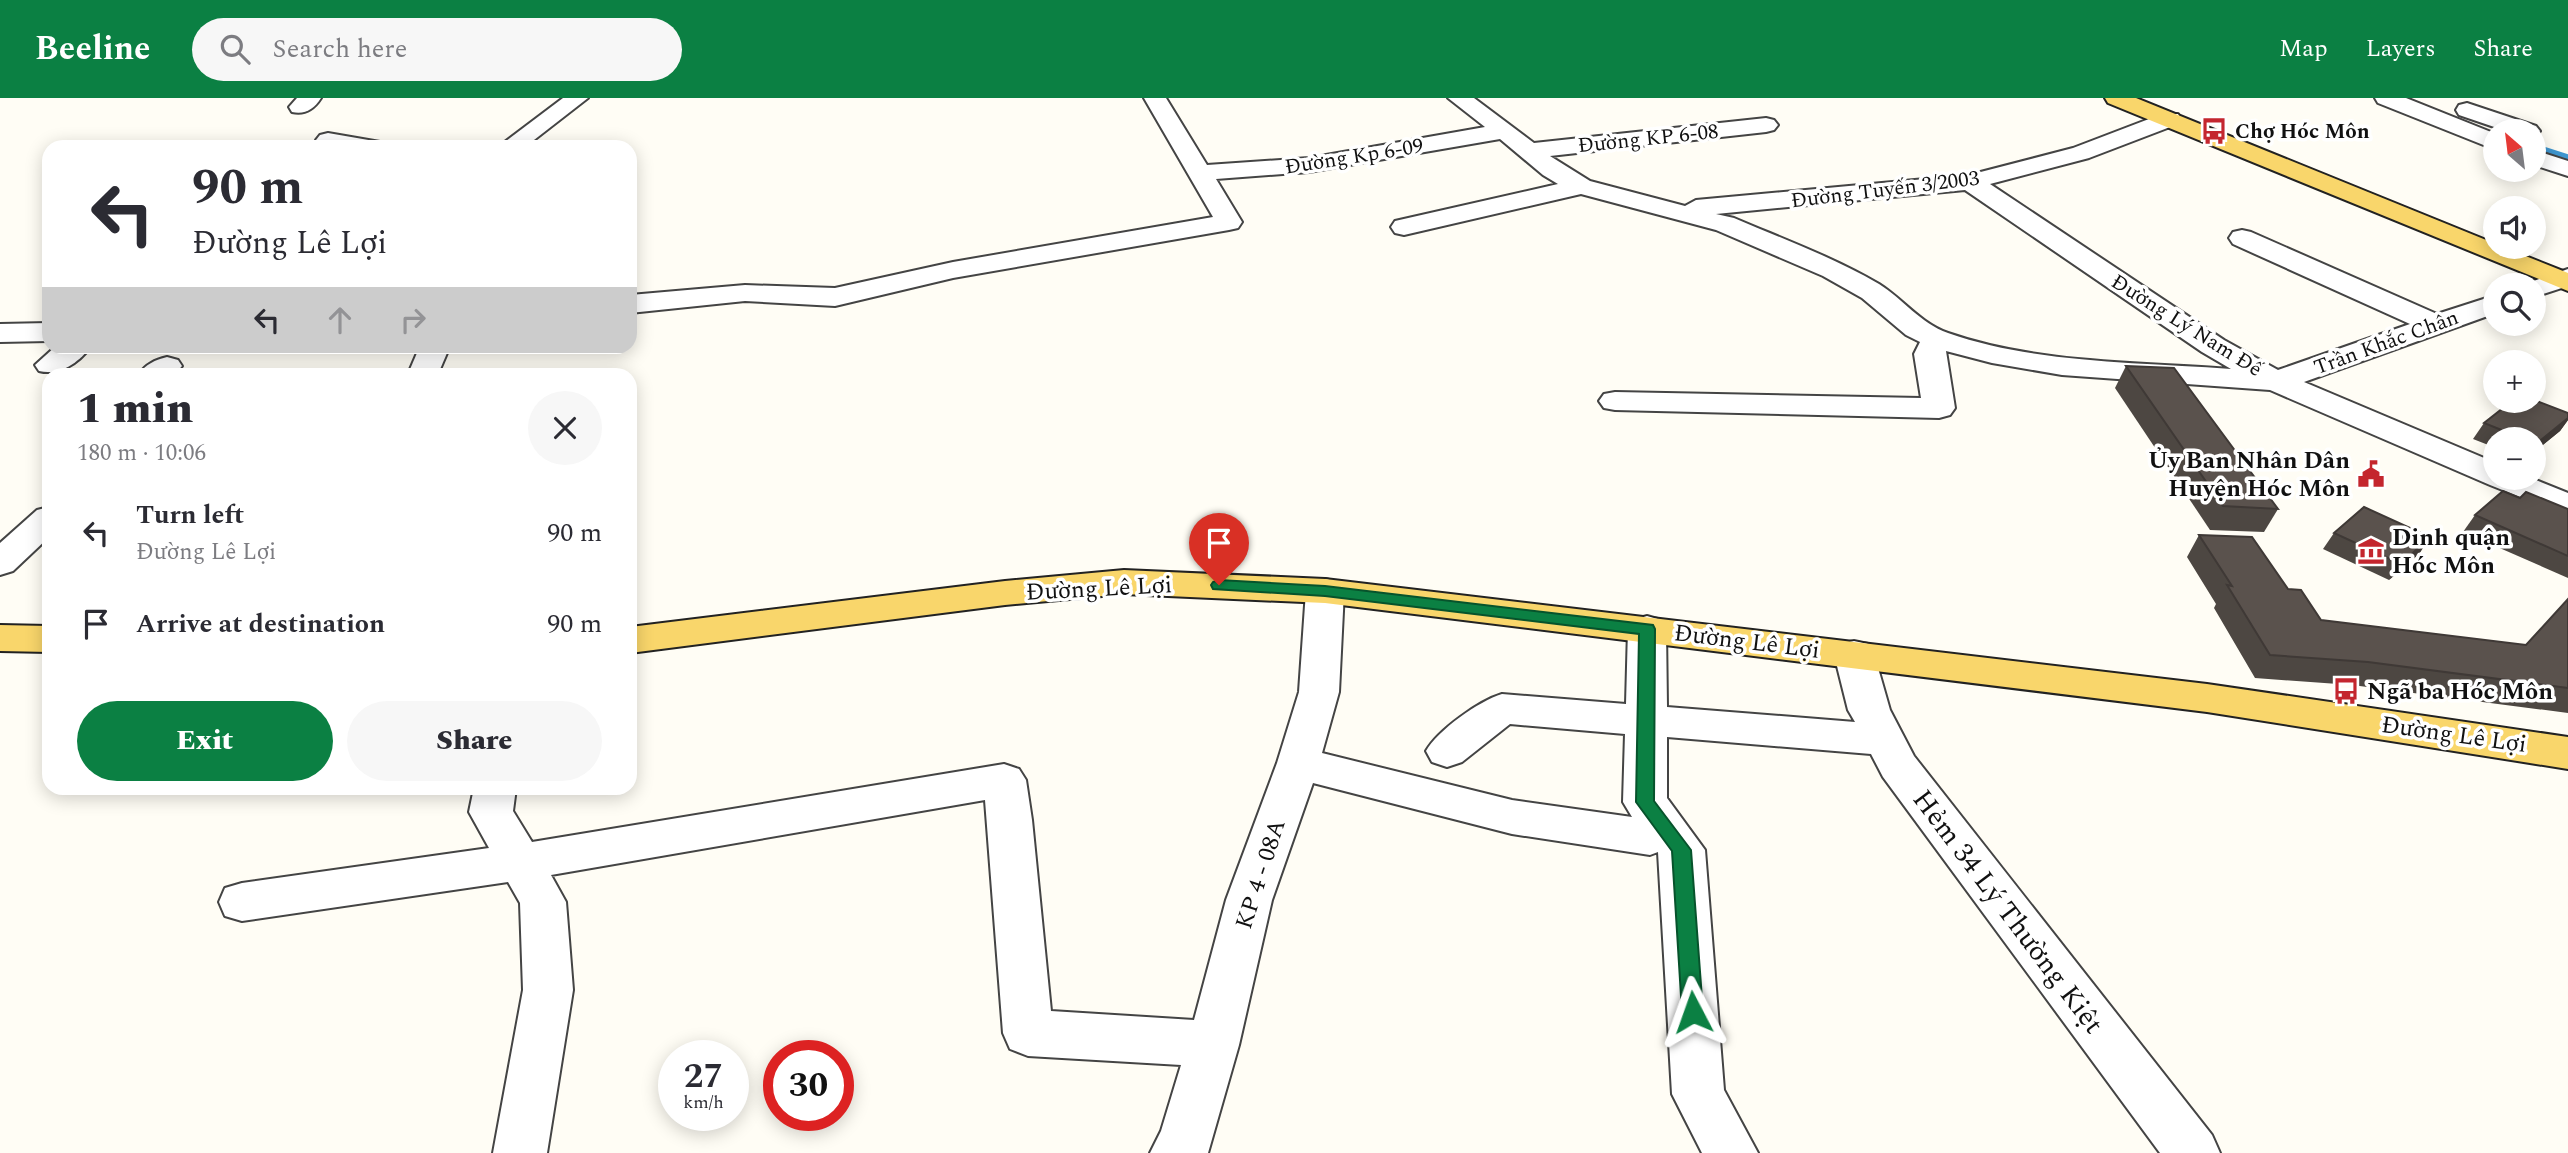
<!DOCTYPE html>
<html lang="en">
<head>
<meta charset="utf-8">
<style>
  :root { --surface:#fff; --page:#f7f7f7; --text:#2b2b33; --muted:#7c7c81; --accent:#0b8043 }
  body { margin:0; font-family:Spectral,serif; background:var(--page); color:var(--text); height:100vh; display:flex; flex-direction:column; font-size:26px; white-space:nowrap }
  * { box-sizing:border-box; margin:0 }
  p { font-size:23px; color:var(--muted) }
  .icon { flex:none; width:38px; height:38px; fill:none; stroke:currentColor; stroke-width:2; stroke-linecap:round; stroke-linejoin:round }
  .map { position:relative; flex:1; overflow:hidden }
  .drawer { position:absolute; left:42px; top:270px; width:595px; height:427px; display:flex; flex-direction:column; background:var(--surface); border-radius:21px; box-shadow:0 4px 18px #0003 }
  .drawer>* { flex:none }
  .top-card { position:absolute; left:42px; top:42px; width:595px; height:214px; border-radius:21px; box-shadow:0 4px 18px #0003; background:#fff; color:var(--text); overflow:hidden }
  .needle { width:46px; rotate:332deg }
  .fabs { position:absolute; left:2483px; top:21px; display:grid; gap:14px }
  .fabs a { display:grid; place-items:center; width:63px; height:63px; border-radius:50%; background:var(--surface); box-shadow:0 4px 18px #0003; font-size:35px }
  .speed { position:absolute; left:658px; top:942px; display:flex; gap:14px; font-size:35px; font-weight:700; text-align:center }
  .speed>* { display:grid; place-content:center; width:91px; height:91px; border-radius:50%; background:var(--surface); box-shadow:0 4px 18px #0003; line-height:1 }
  .speed small { font-size:18px; font-weight:400 }
  .speed .limit { border:10px solid #d22; background:#fff; color:#111 }
  .pin { position:absolute; display:grid; place-items:center; width:60px; height:60px; color:#fff; margin:-72px -30px; border-radius:50% 50% 50% 0; rotate:-45deg; box-shadow:0 0 7px #0007 }
  .pin .icon { rotate:45deg }
  .me { position:absolute; width:77px; margin:-38px; rotate:356deg; stroke-linejoin:round; filter:drop-shadow(0 0 5px #0008) }
  .turn { display:flex; align-items:center; gap:24px; height:147px; padding:0 35px; font-size:32px }
  .turn .icon { width:91px; height:91px; stroke-width:2.5 }
  .turn b { display:block; font-size:49px; line-height:60px }
  .lanes { display:flex; align-items:center; height:66px; padding:0 35px; background:#0003; justify-content:center; gap:35px; direction:ltr }
  .lanes .off { opacity:.35 }
  .round { display:grid; place-items:center; flex:none; width:74px; height:74px; border-radius:37px; background:var(--page) }
  .summary { display:flex; align-items:center; justify-content:space-between; height:119px; padding:0 35px }
  h1 { font-size:42px; font-weight:800; line-height:52px }
  .button { display:flex; gap:14px; margin-top:auto; padding:14px 35px }
  .button a { flex:1; height:80px; border-radius:42px; background:var(--accent); color:#fff; font-size:28px; font-weight:800; line-height:80px; text-align:center }
  .button a+a { background:var(--page); color:var(--text) }
  ul { padding:0; list-style:none }
  li { display:flex; align-items:center; gap:21px; height:91px; padding:0 35px }
  li div { flex:1 }
  li b { display:block; font-size:26px }
  li em { font-style:normal }
  header { display:flex; align-items:center; gap:42px; box-sizing:border-box; height:98px; padding:0 35px; background:var(--accent); color:#fff }
  header strong { font-size:33px }
  nav { display:flex; gap:38px; margin-inline-start:auto; font-size:24px }
  .search { width:490px; height:63px; background:var(--page); display:flex; align-items:center; gap:18px; box-sizing:border-box; padding:0 24px; border-radius:38px; color:var(--muted); font-size:26px }
  .map>svg:first-child { display:block }
  .lines { fill:none; stroke-linecap:round; stroke-linejoin:round }
  .stream { stroke:#3f96cf; stroke-width:7 }
  .minor-casing { stroke:#444; stroke-width:4 }
  .major-casing { stroke:#222; stroke-width:4 }
  .minor { fill:#fff; fill-rule:evenodd }
  .major { fill:#f9d66b; fill-rule:evenodd }
  .wall { fill:#4d4742 }
  .shaded-wall { fill:#3f3936 }
  .building { fill:#5a524d; stroke:#3f3936; stroke-width:2 }
  .route { fill:#0b8043; stroke:#07532c; stroke-width:2 }
  .labels { text-anchor:middle; stroke-width:7; stroke-linejoin:round; paint-order:stroke }
  .far-poi-label { font-size:21px; font-weight:bold; fill:#111; stroke:#fff; text-anchor:start }
  .far-street-label { font-size:21px; fill:#111; stroke:#fff }
  .poi-label { font-size:24px; font-weight:bold; fill:#111; stroke:#fff; text-anchor:start }
  .street-label { font-size:24px; fill:#111; stroke:#fff }
  .near-street-label { font-size:28px; fill:#111; stroke:#fff }
</style>
</head>
<body>
<header>
<strong>Beeline</strong>
<div class="search"><svg class="icon" aria-label="search" viewBox="0 0 24 24"><circle cx="10" cy="10" r="6"/><path d="M15 15l6 6"/></svg>Search here</div>
<nav><a>Map</a><a>Layers</a><a>Share</a></nav>
</header>
<div class="map">
<svg width="2568" height="1055" viewBox="0 0 2568 1055">
  <rect width="100%" height="100%" fill="#fffdf5"/>
  <g class="lines">
    <path class="stream" d="M2534 49 2568 60"/>
    <defs>
      <g id="minor">
        <path d="M297 0H321C314 11 305 17 292 14L289 9Z"/>
        <path d="M563 0H588L525 49H498Z"/>
        <path d="M1144 0H1166L1207 67 1309 60 1485 29 1448 0H1474L1534 45 1766 20 1774 22 1778 27 1774 32 1766 34 1550 58 1590 83 1685 108 1696 102 1969 77 2073 50 2162 16H2178L2181 21 2178 26 2089 60 1990 86 2224 242 2278 272 2410 226 2233 146 2229 140 2233 134 2242 132 2251 134 2437 216 2496 197V215L2304 284 2496 365V380H2531L2568 395V418L2490 387 2270 292 2062 277 1992 265 1946 253 1955 310 1950 317 1939 320 1615 312 1604 310 1599 303 1604 296 1615 294 1921 300 1914 256 1920 244 1906 237 1862 200 1823 178 1716 132 1581 96 1404 137 1395 135 1391 129 1395 123 1558 86 1543 77 1500 41 1309 74 1216 81 1242 124 1238 130 1229 132 953 180 835 208 745 203 630 215V197L745 187 835 190 953 164 1213 119ZM1965 92 2202 254 2231 271C2138 264 2037 266 1948 235 1920 225 1903 201 1879 186 1833 159 1783 141 1734 120L1716 116Z"/>
        <path d="M2375 0H2406L2496 36V52L2378 5Z"/>
        <path d="M2467 5 2536 28 2540 33 2534 39V33H2506L2459 17 2456 12 2459 7Z"/>
        <path d="M328 35 380 44 384 49 320 47 316 42 320 37Z"/>
        <path d="M2534 52 2568 63V78L2534 67Z"/>
        <path d="M2568 171V188L2534 199V187H2522Z"/>
        <path d="M49 225V243L0 244V226Z"/>
        <path d="M56 248H91C79 265 59 278 39 273L35 267Z"/>
        <path d="M420 248H450L438 276H408Z"/>
        <path d="M167 259 178 262 182 268 175 276H139C146 266 155 262 167 259Z"/>
        <path d="M49 409V439L13 473 0 477V445L37 412Z"/>
        <path d="M1325 481 1338 484 1344 493 1339 594 1322 655 1512 702 1632 719 1623 704 1625 636 1510 626 1462 664 1447 669 1432 664 1426 653C1438 632 1479 603 1502 596L1626 606 1628 531 1633 522 1647 518 1661 522 1666 531 1667 609 1855 624 1848 612 1834 556 1840 546 1854 543 1868 546 1874 556 1890 612 1914 658 2212 1037 2220 1055H2160L1883 679 1871 656 1667 639V700L1705 752 1724 992 1758 1055H1702L1672 996 1658 754 1650 757 1512 736 1313 685 1272 802 1239 947 1208 1055H1150L1161 1033 1181 967 1028 958 1010 951 1003 935 985 702 551 777 566 804 573 892 547 1055H493L523 892 520 805 508 784 242 823 225 818 219 804 225 790 242 785 489 750 469 714 474 690H516L513 713 532 744 1004 666 1019 671 1026 682 1032 722 1051 913 1194 922 1226 802 1277 665 1299 594 1306 493 1312 484Z"/>
      </g>
      <g id="major">
        <path d="M2105 0H2136L2496 146V149H2503L2568 175V193L2108 5Z"/>
        <path d="M1124 472 1325 481 2207 586 2568 639V671L2207 614 1325 505 1124 496 1005 507 630 555V529L1005 483Z"/>
        <path d="M0 527 49 528V554L0 553Z"/>
      </g>
    </defs>
    <use href="#minor" class="minor-casing"/>
    <use href="#major" class="major-casing"/>
    <use href="#minor" class="minor"/>
    <use href="#major" class="major"/>
  </g>
  <g class="wall">
    <path d="M2126 268 2278 411 2264 434 2210 432 2115 290Z"/>
    <path d="M2568 315V322L2560 333 2534 354V341H2496V350L2473 341 2484 325Z"/>
    <path d="M2520 400 2568 411V480L2463 434 2475 417Z"/>
    <path d="M2334 435 2430 439 2419 456 2389 482 2323 451Z"/>
    <path d="M2199 437 2288 491 2321 522 2526 547 2568 501V615L2352 587 2255 580 2214 510 2216 506 2187 459Z"/>
  </g>
  <g class="shaded-wall">
    <path d="M2568 320V322L2560 333 2534 354V349L2536 346Z"/>
    <path d="M2430 439 2419 456 2389 482 2401 466Z"/>
  </g>
  <g class="building">
    <path d="M2126 268 2174 270 2278 411 2223 408Z"/>
    <path d="M2534 302 2568 315V320L2536 346 2534 345V341H2524L2484 325 2512 303Z"/>
    <path d="M2503 393 2520 400 2526 394 2568 411V458L2475 417Z"/>
    <path d="M2364 409 2430 439 2401 466 2334 435Z"/>
    <path d="M2199 437 2252 439 2288 491 2301 492 2321 522 2526 547 2568 501V590L2368 564 2270 557 2227 487 2232 488Z"/>
  </g>
  <path class="route" d="M1219 482 1325 488 1653 527 1655 531 1654 703 1691 752 1703 914 1700 921 1693 923 1685 921 1682 914 1672 753 1636 704 1639 536 1325 498 1213 491 1211 487 1213 484Z"/>
  <defs>
    <symbol id="bus-bare" viewBox="-9 -9 18 18"><path d="M-5-6H5V4H4V6H2V4H-2V6H-4V4H-5ZM-3.5-4V0h7V-4ZM-3.5 1.2v1.5H-2V1.2ZM2 1.2v1.5H3.5V1.2Z" fill="#c4262e" stroke="#fff" stroke-width="2.5" paint-order="stroke"/></symbol>
    <symbol id="civic-bare" viewBox="-9 -9 18 18"><path d="M-.6-6.5H3V-4.5H.6V-3L4-1V1h2V6H-6V1h2V-1L-.6-3ZM-1.2 2.5V6h2.4V2.5Z" fill="#c4262e" stroke="#fff" stroke-width="2.5" paint-order="stroke"/></symbol>
    <symbol id="museum-bare" viewBox="-9 -9 18 18"><path d="M0-6L6-3V-2H-6V-3ZM-5-1h2V3h-2ZM-1-1h2V3h-2ZM3-1h2V3H3ZM-6 4H6V6H-6Z" fill="#c4262e" stroke="#fff" stroke-width="2.5" paint-order="stroke"/></symbol>
  </defs>
  <g fill-rule="evenodd">
    <use href="#bus-bare" x="2195" y="14" width="38" height="38"/>
    <use href="#civic-bare" x="2352" y="357" width="38" height="38"/>
    <use href="#museum-bare" x="2352" y="434" width="38" height="38"/>
    <use href="#bus-bare" x="2327" y="574" width="38" height="38"/>
  </g>
  <g class="labels">
    <g class="far-poi-label">
      <text x="2235" y="40">Chợ Hóc Môn</text>
    </g>
    <g class="far-street-label">
      <text transform="translate(1648 40) rotate(-6)" y="7">Đường KP 6-08</text>
      <text transform="translate(1354 58) rotate(-9)" y="7">Đường Kp 6-09</text>
      <text transform="translate(1885 91) rotate(-7)" y="7">Đường Tuyến 3/2003</text>
      <text transform="translate(2187 227) rotate(32)" y="7">Đường Lý Nam Đế</text>
      <text transform="translate(2386 244) rotate(-20)" y="7">Trần Khắc Chân</text>
    </g>
    <g class="poi-label">
      <text x="2350" y="370" text-anchor="end">Ủy Ban Nhân Dân<tspan x="2350" dy="28">Huyện Hóc Môn</tspan></text>
      <text x="2392" y="447">Dinh quận<tspan x="2392" dy="28">Hóc Môn</tspan></text>
      <text x="2367" y="601">Ngã ba Hóc Môn</text>
    </g>
    <g class="street-label">
      <text transform="translate(1099 490) rotate(-3)" y="8">Đường Lê Lợi</text>
      <text transform="translate(1747 543) rotate(7)" y="8">Đường Lê Lợi</text>
      <text transform="translate(2454 636) rotate(8)" y="8">Đường Lê Lợi</text>
      <text transform="translate(1260 776) rotate(-72)" y="8">KP 4 - 08A</text>
    </g>
    <g class="near-street-label">
      <text transform="translate(2009 813) rotate(53)" y="10">Hẻm 34 Lý Thường Kiệt</text>
    </g>
  </g>
</svg>
<div class="fabs">
<a><svg class="needle" viewBox="-14 -14 28 28"><path d="M0-13l5 13h-10z" fill="#e53935"/><path d="M0 13l5-13h-10z" fill="#7c7c81"/></svg></a>
<a><svg class="icon" aria-label="sound" viewBox="0 0 24 24"><path d="M4 9h4l5-4v14l-5-4H4zM17 9q2 3 0 6"/></svg></a>
<a><svg class="icon" aria-label="search" viewBox="0 0 24 24"><circle cx="10" cy="10" r="6"/><path d="M15 15l6 6"/></svg></a>
<a>+</a>
<a>−</a>
</div>
<div class="speed"><div>27<small>km/h</small></div><div class="limit">30</div></div>
<div class="pin" style="left:1219px;top:487px;background:#d93025"><svg class="icon" aria-label="arrive" viewBox="0 0 24 24"><path d="M6 21V4h12l-3 4 3 4H6"/></svg></div>
<svg class="me" style="left:1693px;top:914px" viewBox="-20 -20 40 40"><path d="M0-17L14 15 0 8-14 15z" fill="#0b8043" stroke="#fff" stroke-width="4"/></svg>
<div class="top-card">
<div class="turn"><svg class="icon" aria-label="left" viewBox="0 0 24 24"><path d="M17 20v-9H6M10 6l-5 5 5 5"/></svg><div><b>90 m</b>Đường Lê Lợi</div></div>
<div class="lanes"><svg class="icon" aria-label="left" viewBox="0 0 24 24"><path d="M17 20v-9H6M10 6l-5 5 5 5"/></svg><svg class="icon off" aria-label="ahead" viewBox="0 0 24 24"><path d="M12 20V5M6 11l6-6 6 6"/></svg><svg class="icon off" aria-label="right" viewBox="0 0 24 24"><path d="M7 20v-9h11M14 6l5 5-5 5"/></svg></div>
</div>
<section class="drawer">
<div class="summary"><div><h1>1 min</h1><p>180 m · 10:06</p></div><a class="round"><svg class="icon" aria-label="close" viewBox="0 0 24 24"><path d="M6 6l12 12M18 6L6 18"/></svg></a></div>
<ul>
<li><svg class="icon" aria-label="left" viewBox="0 0 24 24"><path d="M17 20v-9H6M10 6l-5 5 5 5"/></svg><div><b>Turn left</b><p>Đường Lê Lợi</p></div><em>90 m</em></li>
<li><svg class="icon" aria-label="arrive" viewBox="0 0 24 24"><path d="M6 21V4h12l-3 4 3 4H6"/></svg><div><b>Arrive at destination</b></div><em>90 m</em></li>
</ul>
<div class="button"><a>Exit</a><a>Share</a></div>
</section>
</div>
</body>
</html>
